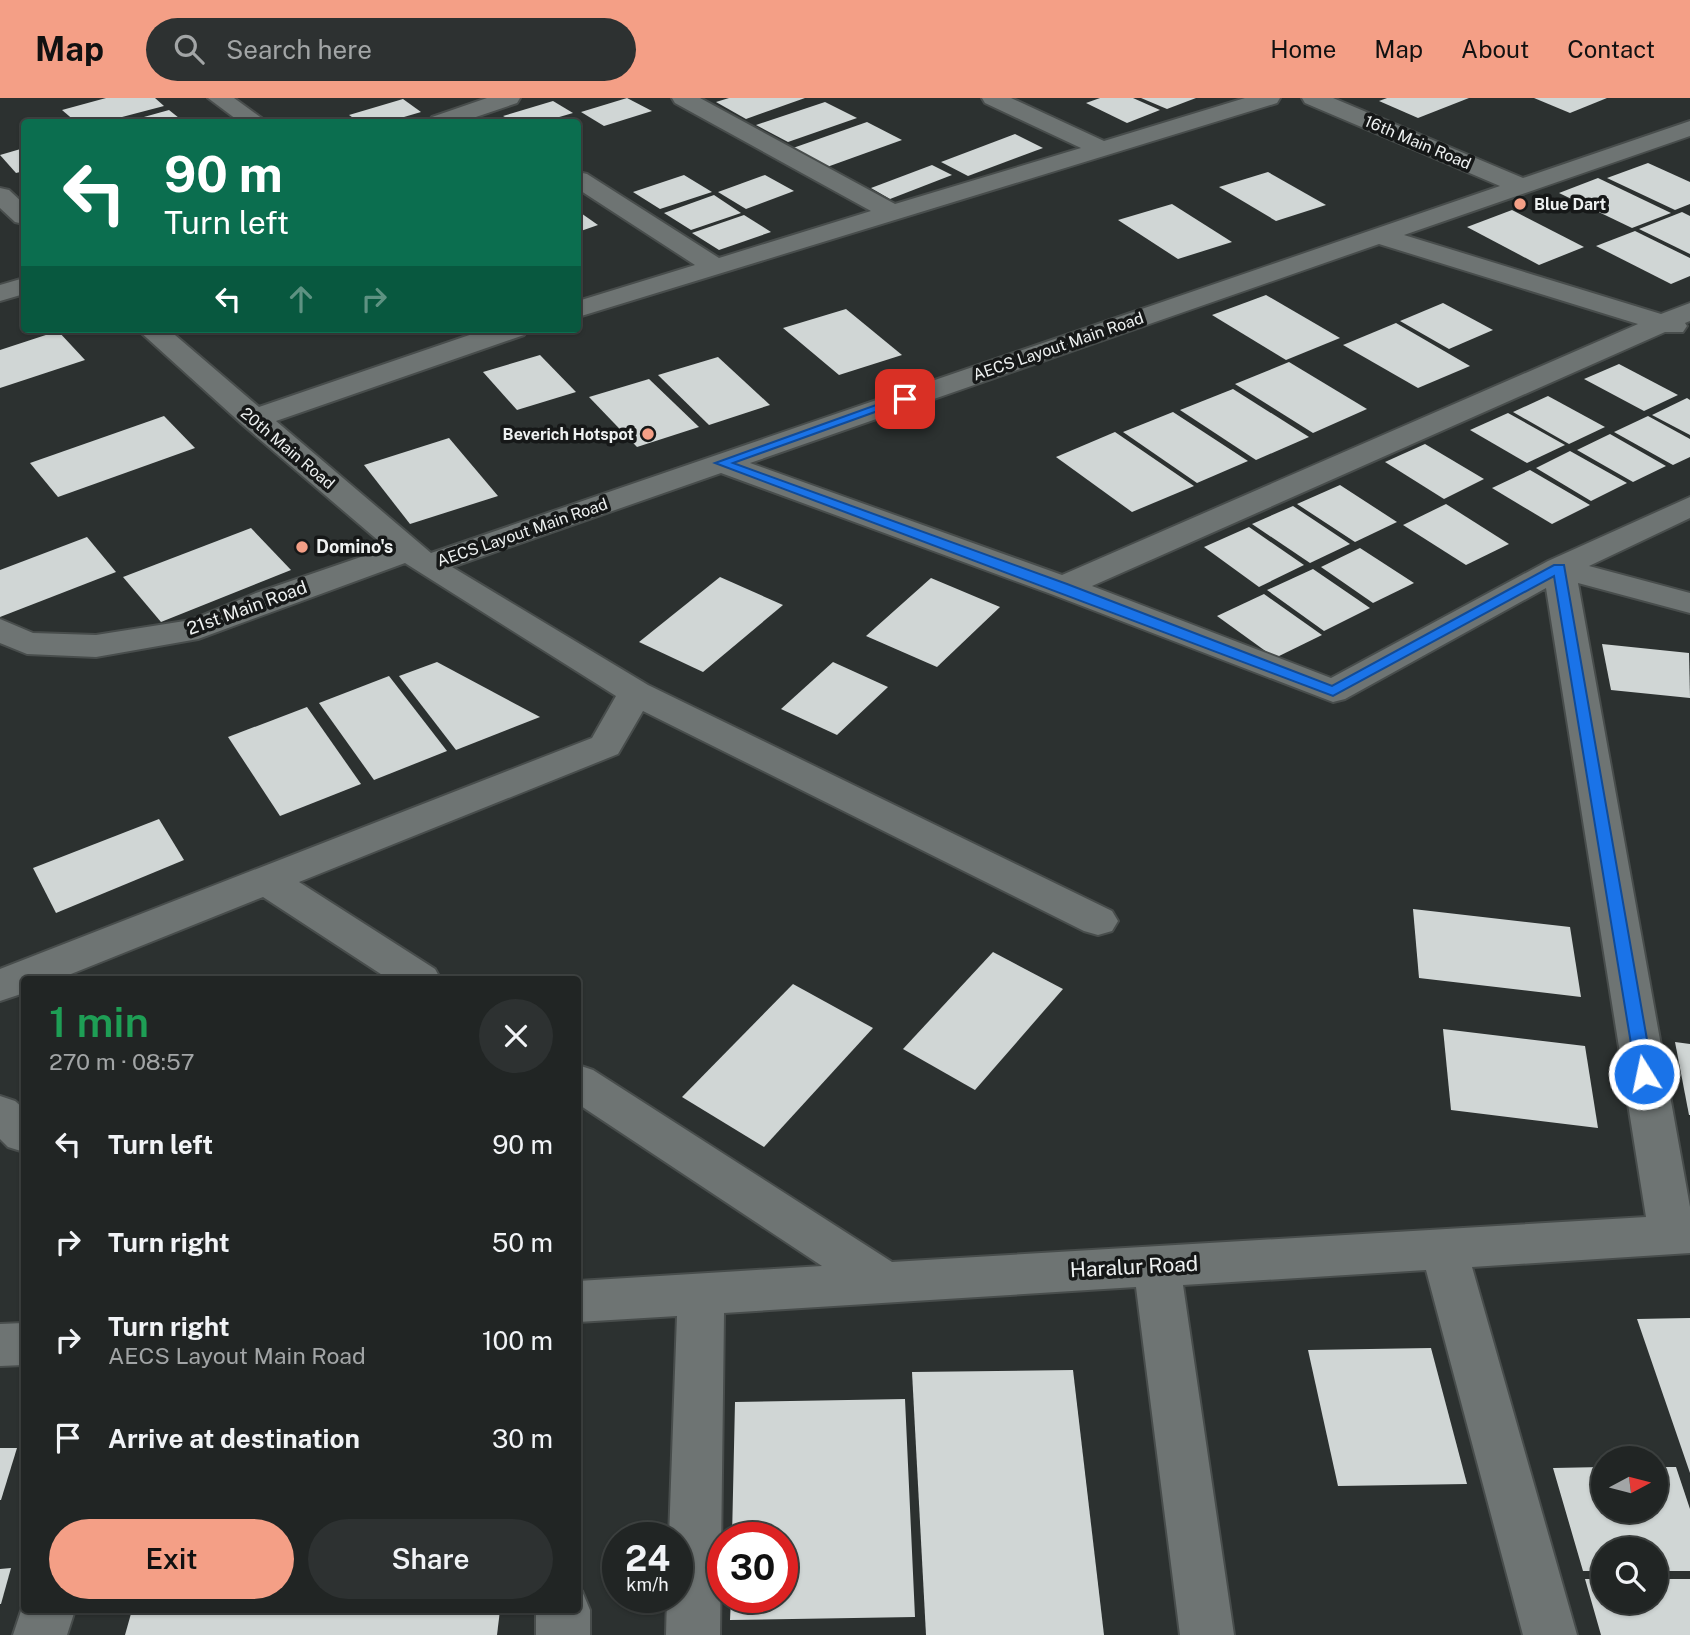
<!DOCTYPE html>
<html lang="en">
<head>
<meta charset="utf-8">
<style>
  :root { --surface:#212524; --page:#2d3131; --text:#f1f3f6; --muted:#a2a5a6; --line:#3e4241; --accent:#f49f86 }
  body { margin:0; font-family:"Public Sans",sans-serif; background:var(--page); color:var(--text); height:100vh; display:flex; flex-direction:column; font-size:26px; white-space:nowrap }
  * { box-sizing:border-box; margin:0 }
  p { font-size:23px; color:var(--muted) }
  .icon { flex:none; width:38px; height:38px; fill:none; stroke:currentColor; stroke-width:2; stroke-linecap:round; stroke-linejoin:round }
  .map { position:relative; flex:1; overflow:hidden }
  .details { position:absolute; left:21px; top:878px; width:560px; height:637px; display:flex; flex-direction:column; background:var(--surface); border-radius:7px; box-shadow:0 2px 5px #0004,0 0 0 2px var(--line) }
  .details>* { flex:none }
  .banner { position:absolute; left:21px; top:21px; width:560px; height:214px; border-radius:7px; box-shadow:0 2px 5px #0004,0 0 0 2px var(--line); background:#0b6e4f; color:#fff; overflow:hidden }
  .needle { width:46px; rotate:83deg }
  .fabs { position:absolute; left:1591px; top:1348px; display:grid; gap:14px }
  .fabs a { display:grid; place-items:center; width:77px; height:77px; border-radius:50%; background:var(--surface); box-shadow:0 2px 5px #0004,0 0 0 2px var(--line); font-size:35px }
  .speed { position:absolute; left:602px; top:1424px; display:flex; gap:14px; font-size:35px; font-weight:700; text-align:center }
  .speed>* { display:grid; place-content:center; width:91px; height:91px; border-radius:50%; background:var(--surface); box-shadow:0 2px 5px #0004,0 0 0 2px var(--line); line-height:1 }
  .speed small { font-size:18px; font-weight:400 }
  .speed .limit { border:10px solid #d22; background:#fff; color:#111 }
  .pin { position:absolute; display:grid; place-items:center; width:60px; height:60px; color:#fff; margin:-30px; border-radius:14px; box-shadow:0 4px 10px #0006 }
  .me { position:absolute; width:77px; margin:-38px; rotate:350deg; stroke-linejoin:round; filter:drop-shadow(0 0 5px #0008) }
  .turn { display:flex; align-items:center; gap:24px; height:147px; padding:0 28px; font-size:32px }
  .turn .icon { width:91px; height:91px; stroke-width:2.5 }
  .turn b { display:block; font-size:49px; line-height:60px }
  .lanes { display:flex; align-items:center; height:66px; padding:0 28px; background:#0003; justify-content:center; gap:35px; direction:ltr }
  .lanes .off { opacity:.35 }
  .round { display:grid; place-items:center; flex:none; width:74px; height:74px; border-radius:37px; background:var(--page) }
  .summary { display:flex; align-items:center; justify-content:space-between; height:119px; padding:0 28px }
  h1 { font-size:42px; font-weight:600; line-height:52px; color:#1e9e55 }
  .button { display:flex; gap:14px; margin-top:auto; padding:14px 28px }
  .button a { flex:1; height:80px; border-radius:42px; background:var(--accent); color:#111; font-size:28px; font-weight:600; line-height:80px; text-align:center }
  .button a+a { background:var(--page); color:var(--text) }
  ul { padding:0; list-style:none }
  li { display:flex; align-items:center; gap:21px; height:98px; padding:0 28px }
  li div { flex:1 }
  li b { display:block; font-size:26px }
  li em { font-style:normal }
  header { display:flex; align-items:center; gap:42px; box-sizing:border-box; height:98px; padding:0 35px; background:var(--accent); color:#111 }
  header strong { font-size:33px }
  nav { display:flex; gap:38px; margin-inline-start:auto; font-size:24px }
  .search { width:490px; height:63px; background:var(--page); display:flex; align-items:center; gap:18px; box-sizing:border-box; padding:0 24px; border-radius:38px; color:var(--muted); font-size:26px }
  .map>svg:first-child { display:block }
  .building { fill:#d0d6d5 }
  .lines { fill:none; stroke-linecap:round; stroke-linejoin:round }
  .minor-casing { stroke:#484d4c; stroke-width:4 }
  .minor { fill:#6e7473; fill-rule:evenodd }
  .route { fill:#1a73e8; stroke:#114b97; stroke-width:2 }
  .poi-dot { fill:#f49f86; stroke:#161818; stroke-width:2.5 }
  .labels { text-anchor:middle; stroke-width:7; stroke-linejoin:round; paint-order:stroke }
  .far-street-label { font-size:16px; fill:#eef1f1; stroke:#161818 }
  .far-poi-label { font-size:16px; font-weight:bold; fill:#eef1f1; stroke:#161818; text-anchor:start }
  .poi-label { font-size:18px; font-weight:bold; fill:#eef1f1; stroke:#161818; text-anchor:start }
  .street-label { font-size:18px; fill:#eef1f1; stroke:#161818 }
  .near-street-label { font-size:21px; fill:#eef1f1; stroke:#161818 }
</style>
</head>
<body>
<header>
<strong>Map</strong>
<div class="search"><svg class="icon" aria-label="search" viewBox="0 0 24 24"><circle cx="10" cy="10" r="6"/><path d="M15 15l6 6"/></svg>Search here</div>
<nav><a>Home</a><a>Map</a><a>About</a><a>Contact</a></nav>
</header>
<div class="map">
<svg width="1690" height="1537" viewBox="0 0 1690 1537">
  <rect width="100%" height="100%" fill="#2c3130"/>
  <g class="building">
    <path d="M106 0H155L164 8 103 24H76L62 12Z"/>
    <path d="M627 0 652 13 604 28 581 14Z"/>
    <path d="M729 0H805L746 21 716 4Z"/>
    <path d="M1100 0H1133L1160 12 1127 25 1086 5Z"/>
    <path d="M1141 0H1196L1167 11Z"/>
    <path d="M1387 0H1469L1418 20 1379 3Z"/>
    <path d="M1534 0H1607L1570 15Z"/>
    <path d="M403 1 421 14 387 24H359L349 17Z"/>
    <path d="M553 3 573 15 542 24H514L503 18Z"/>
    <path d="M825 4 857 20 788 44 756 27Z"/>
    <path d="M169 12 184 24H126Z"/>
    <path d="M867 24 902 42 827 69 793 50Z"/>
    <path d="M1015 36 1043 50 968 78 941 64Z"/>
    <path d="M24 50V73L16 75 0 57Z"/>
    <path d="M1648 65 1690 84V106L1675 112 1607 80Z"/>
    <path d="M932 67 952 77 890 101 871 90Z"/>
    <path d="M1268 74 1326 107 1276 123 1219 89Z"/>
    <path d="M684 77 712 94 660 111 633 94Z"/>
    <path d="M765 77 794 93 746 111 718 94Z"/>
    <path d="M1598 80 1671 115 1632 130 1559 95Z"/>
    <path d="M714 97 741 115 691 132 664 115Z"/>
    <path d="M1172 106 1232 144 1178 161 1118 122Z"/>
    <path d="M1512 112 1584 149 1539 167 1467 129Z"/>
    <path d="M578 113 598 127 578 134Z"/>
    <path d="M1682 114 1690 118V156L1639 131Z"/>
    <path d="M744 117 771 134 719 152 692 135Z"/>
    <path d="M1635 133 1690 160V178L1671 186 1596 148Z"/>
    <path d="M1266 197 1340 240 1286 262 1212 217Z"/>
    <path d="M1443 205 1493 232 1449 251 1400 223Z"/>
    <path d="M846 211 902 257 839 277 783 230Z"/>
    <path d="M1396 225 1470 268 1418 290 1343 247Z"/>
    <path d="M58 233 85 262 0 290V252Z"/>
    <path d="M540 257 576 294 517 312 483 274Z"/>
    <path d="M718 259 770 307 709 327 658 277Z"/>
    <path d="M1289 264 1367 311 1313 335 1235 286Z"/>
    <path d="M1619 266 1678 297 1644 313 1584 281Z"/>
    <path d="M649 281 699 329 637 349 589 299Z"/>
    <path d="M1233 291 1309 339 1256 362 1180 312Z"/>
    <path d="M1548 298 1605 329 1569 346 1513 314Z"/>
    <path d="M1687 300 1690 302V337L1652 317Z"/>
    <path d="M1173 314 1248 363 1197 385 1123 334Z"/>
    <path d="M1508 315 1565 347 1527 365 1470 332Z"/>
    <path d="M164 318 195 350 58 399 30 365Z"/>
    <path d="M1648 318 1690 341V359L1673 367 1614 334Z"/>
    <path d="M1115 334 1194 388 1132 414 1056 359Z"/>
    <path d="M1610 336 1666 368 1633 384 1577 352Z"/>
    <path d="M449 340 498 398 410 426 364 367Z"/>
    <path d="M1425 346 1484 381 1444 401 1385 364Z"/>
    <path d="M1570 353 1627 385 1591 403 1536 370Z"/>
    <path d="M1530 372 1590 407 1552 426 1492 390Z"/>
    <path d="M1340 387 1397 424 1355 444 1297 406Z"/>
    <path d="M1446 406 1509 446 1466 467 1403 427Z"/>
    <path d="M1293 408 1350 446 1310 465 1252 426Z"/>
    <path d="M1249 429 1304 467 1259 489 1204 449Z"/>
    <path d="M251 430 291 472 161 524 123 479Z"/>
    <path d="M87 439 116 474 0 519V472Z"/>
    <path d="M1360 450 1414 485 1373 505 1321 469Z"/>
    <path d="M1313 471 1370 510 1324 533 1267 492Z"/>
    <path d="M720 479 783 507 703 574 639 544Z"/>
    <path d="M931 480 1000 509 937 569 866 538Z"/>
    <path d="M1264 496 1322 537 1275 560 1217 518Z"/>
    <path d="M1602 546 1689 555 1690 600 1611 592Z"/>
    <path d="M437 564 540 619 456 652 399 578Z"/>
    <path d="M833 564 888 589 837 637 781 611Z"/>
    <path d="M389 578 447 653 374 682 319 605Z"/>
    <path d="M307 609 361 686 280 718 228 639Z"/>
    <path d="M159 721 184 762 56 815 33 770Z"/>
    <path d="M1413 811 1570 829 1581 899 1419 880Z"/>
    <path d="M993 854 1063 891 975 992 903 951Z"/>
    <path d="M793 886 873 930 764 1049 682 999Z"/>
    <path d="M1443 931 1585 948 1598 1030 1451 1012Z"/>
    <path d="M1675 944 1690 946V1017H1689Z"/>
    <path d="M1690 1220V1375L1637 1221Z"/>
    <path d="M1431 1250 1467 1386 1338 1388 1308 1252Z"/>
    <path d="M1073 1272 1104 1537H926L912 1274Z"/>
    <path d="M905 1301 915 1519 730 1522 731 1500H782V1440H732L735 1304Z"/>
    <path d="M0 1350H17L1 1402H0Z"/>
    <path d="M1603 1369V1412H1656V1369H1676L1690 1411V1473H1656V1451H1603V1473H1583L1553 1370Z"/>
    <path d="M11 1470 1 1506H0V1471Z"/>
    <path d="M1585 1481H1603V1503H1656V1481H1690V1537H1601Z"/>
    <path d="M132 1512H500L497 1537H125Z"/>
  </g>
  <g class="lines">
    <defs>
      <g id="minor">
        <path d="M208 0H234L267 24H240Z"/>
        <path d="M487 0H520L517 5 461 24H428L432 19Z"/>
        <path d="M672 0H700L895 106 1081 50 985 5 982 0H1011L1104 43 1245 0H1280L1277 5 578 219V203L695 167 578 91V74L587 76 719 160 871 113 675 5Z"/>
        <path d="M1302 0H1333L1523 80 1690 23V38L1404 137 1661 216 1690 205V223L1685 225 1687 228 1683 234H1665L1092 488 1331 580 1548 463 1690 399V420L1589 468 1690 495V515L1578 485 1690 1109V1155L1472 1169 1577 1537H1523L1426 1172 1183 1187 1234 1537H1180L1136 1189 724 1215 720 1537H666L667 1500H677V1440H669L677 1218 578 1224V1183L822 1168 578 1006V967L593 972 892 1164 1646 1119 1546 490 1345 601 1333 604 1051 496 721 375 452 469 648 587 1112 813 1118 823 1112 833 1098 837 1084 833 643 613 618 656 299 784 435 871 441 882H390L263 799 56 882H24V895L0 903V871L592 640 616 598 405 465 198 541 96 559 27 556 0 545V521L33 535 96 537 191 522 256 495 387 450 243 327 137 231H168L259 309 487 231H528L524 237 276 323 431 455 1500 88 1305 5ZM1379 146 1638 226 1062 477 750 365Z"/>
        <path d="M0 90 9 92 24 106V126L15 124 0 110Z"/>
        <path d="M24 180V196L0 203V187Z"/>
        <path d="M0 998 15 1003 24 1011V1054L8 1049 0 1041Z"/>
        <path d="M24 1225V1267L0 1268V1226Z"/>
        <path d="M578 1491 582 1493 590 1512V1537H536V1512H578Z"/>
        <path d="M24 1504V1512H75L67 1537H13Z"/>
      </g>
    </defs>
    <use href="#minor" class="minor-casing"/>
    <use href="#minor" class="minor"/>
  </g>
  <path class="route" d="M901 298 911 301 733 365 1067 486 1332 588 1554 467H1564L1653 976 1651 981 1644 983 1636 976 1554 478 1333 598 715 365Z"/>
  <g class="poi-dot">
    <circle cx="1520" cy="106" r="7"/>
    <circle cx="648" cy="336" r="7"/>
    <circle cx="302" cy="449" r="7"/>
  </g>
  <g class="labels">
    <g class="far-street-label">
      <text transform="translate(1418 44) rotate(23)" y="6">16th Main Road</text>
      <text transform="translate(1058 248) rotate(-19)" y="6">AECS Layout Main Road</text>
      <text transform="translate(288 350) rotate(40)" y="6">20th Main Road</text>
      <text transform="translate(522 434) rotate(-19)" y="6">AECS Layout Main Road</text>
    </g>
    <g class="far-poi-label">
      <text x="1534" y="112">Blue Dart</text>
      <text x="634" y="342" text-anchor="end">Beverich Hotspot</text>
    </g>
    <g class="poi-label">
      <text x="316" y="455">Domino's</text>
    </g>
    <g class="street-label">
      <text transform="translate(247 510) rotate(-20)" y="6">21st Main Road</text>
    </g>
    <g class="near-street-label">
      <text transform="translate(1134 1169) rotate(-3)" y="7">Haralur Road</text>
    </g>
  </g>
</svg>
<div class="fabs">
<a><svg class="needle" viewBox="-14 -14 28 28"><path d="M0-13l5 13h-10z" fill="#e53935"/><path d="M0 13l5-13h-10z" fill="#a2a5a6"/></svg></a>
<a><svg class="icon" aria-label="search" viewBox="0 0 24 24"><circle cx="10" cy="10" r="6"/><path d="M15 15l6 6"/></svg></a>
</div>
<div class="speed"><div>24<small>km/h</small></div><div class="limit">30</div></div>
<div class="pin" style="left:905px;top:301px;background:#d93025"><svg class="icon" aria-label="arrive" viewBox="0 0 24 24"><path d="M6 21V4h12l-3 4 3 4H6"/></svg></div>
<svg class="me" style="left:1644px;top:976px" viewBox="-20 -20 40 40"><circle r="17" fill="#1a73e8" stroke="#fff" stroke-width="3"/><path d="M0-11L8 9 0 5-8 9z" fill="#fff"/></svg>
<div class="banner">
<div class="turn"><svg class="icon" aria-label="left" viewBox="0 0 24 24"><path d="M17 20v-9H6M10 6l-5 5 5 5"/></svg><div><b>90 m</b>Turn left</div></div>
<div class="lanes"><svg class="icon" aria-label="left" viewBox="0 0 24 24"><path d="M17 20v-9H6M10 6l-5 5 5 5"/></svg><svg class="icon off" aria-label="ahead" viewBox="0 0 24 24"><path d="M12 20V5M6 11l6-6 6 6"/></svg><svg class="icon off" aria-label="right" viewBox="0 0 24 24"><path d="M7 20v-9h11M14 6l5 5-5 5"/></svg></div>
</div>
<section class="details">
<div class="summary"><div><h1>1 min</h1><p>270 m · 08:57</p></div><a class="round"><svg class="icon" aria-label="close" viewBox="0 0 24 24"><path d="M6 6l12 12M18 6L6 18"/></svg></a></div>
<ul>
<li><svg class="icon" aria-label="left" viewBox="0 0 24 24"><path d="M17 20v-9H6M10 6l-5 5 5 5"/></svg><div><b>Turn left</b></div><em>90 m</em></li>
<li><svg class="icon" aria-label="right" viewBox="0 0 24 24"><path d="M7 20v-9h11M14 6l5 5-5 5"/></svg><div><b>Turn right</b></div><em>50 m</em></li>
<li><svg class="icon" aria-label="right" viewBox="0 0 24 24"><path d="M7 20v-9h11M14 6l5 5-5 5"/></svg><div><b>Turn right</b><p>AECS Layout Main Road</p></div><em>100 m</em></li>
<li><svg class="icon" aria-label="arrive" viewBox="0 0 24 24"><path d="M6 21V4h12l-3 4 3 4H6"/></svg><div><b>Arrive at destination</b></div><em>30 m</em></li>
</ul>
<div class="button"><a>Exit</a><a>Share</a></div>
</section>
</div>
</body>
</html>
